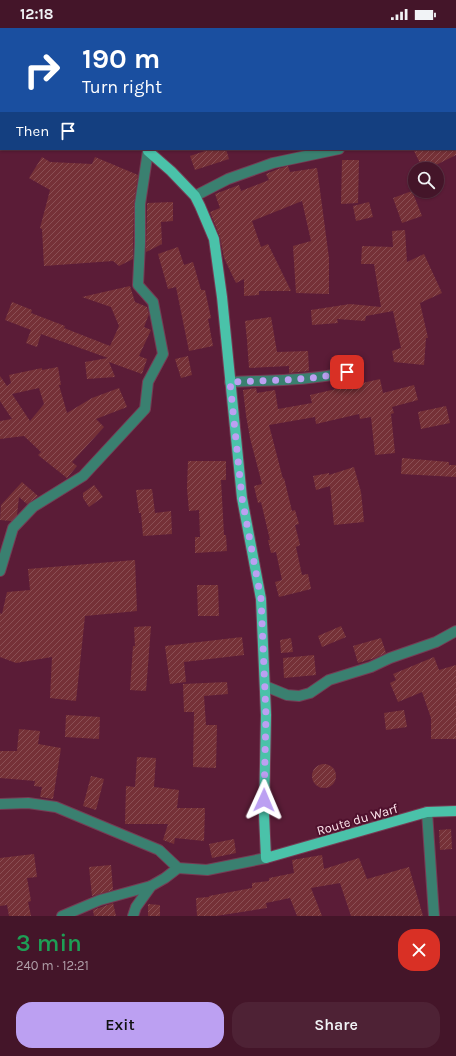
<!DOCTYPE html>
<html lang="en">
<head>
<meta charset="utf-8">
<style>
  :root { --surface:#441529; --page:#4e2235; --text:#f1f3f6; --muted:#af9fa8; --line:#5c3446; --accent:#bca0f2 }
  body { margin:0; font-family:Karla,sans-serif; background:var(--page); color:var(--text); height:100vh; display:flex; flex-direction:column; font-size:15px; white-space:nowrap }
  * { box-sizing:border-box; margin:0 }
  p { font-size:13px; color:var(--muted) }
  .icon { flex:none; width:22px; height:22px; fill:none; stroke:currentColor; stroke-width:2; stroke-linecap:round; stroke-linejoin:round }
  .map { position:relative; height:888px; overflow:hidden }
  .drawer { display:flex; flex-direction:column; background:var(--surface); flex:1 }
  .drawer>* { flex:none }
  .banner { position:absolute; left:0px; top:0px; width:456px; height:122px; box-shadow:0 1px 3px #0004,0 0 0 1px var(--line); background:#1a4fa0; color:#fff; overflow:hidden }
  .tools { position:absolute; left:408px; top:134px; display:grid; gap:8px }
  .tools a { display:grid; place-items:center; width:36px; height:36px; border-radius:50%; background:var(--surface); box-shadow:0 1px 3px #0004,0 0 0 1px var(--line); font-size:20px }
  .pin { position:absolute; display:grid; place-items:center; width:34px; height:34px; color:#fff; margin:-17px; border-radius:8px; box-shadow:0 2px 6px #0006 }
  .me { position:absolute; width:44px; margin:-22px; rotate:1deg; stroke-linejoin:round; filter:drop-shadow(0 0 3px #0008) }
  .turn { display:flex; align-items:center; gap:14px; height:84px; padding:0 16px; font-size:18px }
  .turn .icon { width:52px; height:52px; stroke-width:2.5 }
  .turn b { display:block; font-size:28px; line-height:34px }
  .then { display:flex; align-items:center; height:38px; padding:0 16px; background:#0003; gap:8px; font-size:15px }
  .round { display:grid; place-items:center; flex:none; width:42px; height:42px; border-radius:16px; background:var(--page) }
  .summary { display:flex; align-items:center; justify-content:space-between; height:68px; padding:0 16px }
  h1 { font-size:24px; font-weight:600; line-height:30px; color:#1e9e55 }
  .primary-button { display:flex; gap:8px; margin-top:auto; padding:8px 16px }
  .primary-button a { flex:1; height:46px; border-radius:16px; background:var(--accent); color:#111; font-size:16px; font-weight:600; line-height:46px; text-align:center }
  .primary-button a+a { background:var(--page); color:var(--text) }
  .status { display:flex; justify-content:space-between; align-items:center; height:28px; padding:0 20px; background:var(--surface); direction:ltr }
  .status svg { height:11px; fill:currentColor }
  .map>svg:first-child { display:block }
  .building { fill:url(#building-hatch); fill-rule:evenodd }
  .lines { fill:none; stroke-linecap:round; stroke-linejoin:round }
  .minor-casing { stroke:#753c54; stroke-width:12 }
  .major-casing { stroke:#753c54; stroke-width:12 }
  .minor { stroke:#3a8070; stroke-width:10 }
  .major { stroke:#4ac2a9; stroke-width:10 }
  .route { stroke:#bca0f2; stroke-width:7; stroke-dasharray:0 12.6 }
  .labels { text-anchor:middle; stroke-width:4; stroke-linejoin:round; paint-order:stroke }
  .street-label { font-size:13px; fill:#fde4ec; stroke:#4f112d }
</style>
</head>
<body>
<div class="status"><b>12:18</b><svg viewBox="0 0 49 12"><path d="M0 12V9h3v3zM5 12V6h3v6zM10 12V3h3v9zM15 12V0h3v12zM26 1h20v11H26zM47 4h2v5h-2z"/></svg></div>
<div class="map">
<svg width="456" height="888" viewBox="0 0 456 888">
  <defs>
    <pattern id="building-hatch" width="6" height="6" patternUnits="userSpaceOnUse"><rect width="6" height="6" fill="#753137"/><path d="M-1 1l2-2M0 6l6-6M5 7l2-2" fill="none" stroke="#8a4f54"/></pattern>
  </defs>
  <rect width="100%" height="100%" fill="#5b1c37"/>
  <g class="building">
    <path d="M211 121H226L229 131 195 142 190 128Z"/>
    <path d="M413 121H456V127L428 141H423Z"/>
    <path d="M42 129 50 134 92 136 95 129 138 147 134 176 133 231 119 238 113 233 44 238 42 201 40 200 50 162 29 150Z"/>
    <path d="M342 132H359L358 175 341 176Z"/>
    <path d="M288 138 290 144 317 140 329 230V266L296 265 293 218 311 213 302 173 252 193 261 219 268 216 291 263H259V267L244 268V251L236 255 224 230 220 209 210 184 220 180 215 166 239 157 241 163 269 152 266 146 278 141Z"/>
    <path d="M412 163 422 188 402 195 393 170Z"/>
    <path d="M173 174V193L161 194 162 216 146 224 147 175Z"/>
    <path d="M369 174 373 189 356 193 353 178Z"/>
    <path d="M405 202 407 234 424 226 442 265 420 275 428 310H426L424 337 394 334 392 323 401 320 393 283 366 288 365 293 337 291 338 295 312 297 311 282 350 276 381 279 374 236H361L362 218 393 219 392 203Z"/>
    <path d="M178 219 184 237 193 234 201 262H205L211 290 208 291 213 318 189 323 176 259 168 261 158 226Z"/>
    <path d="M130 258 135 274 147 279 149 286 144 299 151 302 139 328 147 331 142 346 109 334 115 349 87 351 85 334 108 330 41 306 37 319 26 315 31 302 5 292 12 274 32 282 31 285 65 298 64 300 110 318 119 298 111 279 82 269Z"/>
    <path d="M271 289 277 324 308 323 309 343 289 345V338L249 340 247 312 245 293Z"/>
    <path d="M188 328 192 347 181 350 175 331Z"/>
    <path d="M58 339 61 357H59L67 385 92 370 119 360 127 379 96 391 104 399 72 434 77 438 67 450 38 427 41 424 24 408 0 411V393L12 391 0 373V348L7 358 11 355 9 347 42 340V342ZM39 360 44 376 30 393 12 366Z"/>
    <path d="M380 351 383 365 414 357 418 372 392 379 394 385 391 386 395 425 375 427 371 389 360 391 359 386 316 396 315 389 269 397 283 451 284 450 292 483 295 482 299 496 295 497 300 517 296 519 302 547 308 546 311 561 279 569 275 554 282 552 276 524 271 525 268 512H270L261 474 258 475 254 458 262 456 250 410 246 387 243 362 256 360 257 365 275 362 278 381 312 375 310 367Z"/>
    <path d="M446 378 450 395 421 401 418 384Z"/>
    <path d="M402 430 449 434V437H456V449L401 446Z"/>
    <path d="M188 433H226V452H221L224 507H226L227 523 195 525V509H200L199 482 189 483 187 460Z"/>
    <path d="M354 439 361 464 364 494 334 497 330 458 316 462 313 448 329 445V447Z"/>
    <path d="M22 454 38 468 27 476 19 469 17 487 11 493 0 492 1 477Z"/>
    <path d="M94 457 103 469 89 479 83 470V465Z"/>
    <path d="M152 461 155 485 171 483 172 506 143 508 141 485H139L136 462Z"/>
    <path d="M135 532 137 583 85 588 76 673 50 670 52 629 16 635 0 629V585L2 586 7 564 30 562 28 541Z"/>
    <path d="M197 557H218L219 588H198Z"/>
    <path d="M151 598 146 663 130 662 133 618H135L134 599Z"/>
    <path d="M341 598 346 609 322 619 318 608Z"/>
    <path d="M242 609 244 627 184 634 186 654 170 656 165 618Z"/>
    <path d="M291 610 293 624 281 625 280 612Z"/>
    <path d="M381 610 386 625 375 630 358 635 353 618Z"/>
    <path d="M314 627 316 647 284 650 283 630Z"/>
    <path d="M434 629 439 642 456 637V711H431V690L422 664 398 674 390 655 396 652 393 646Z"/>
    <path d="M227 654 228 666 204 668 206 697H217L216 740 193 739 194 684H184L183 656Z"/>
    <path d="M404 682 407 699 386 702 384 685Z"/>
    <path d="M66 687 100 689 99 711 65 709Z"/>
    <path d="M19 701 40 703 38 716 61 720 53 771 40 769 42 759 34 758 35 753 0 750V723H17Z"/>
    <path d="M137 729 156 730 154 759 179 762 177 780H205L204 813 175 810 174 816 163 812 168 796H125L126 758 135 759Z"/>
    <circle cx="324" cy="748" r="12"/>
    <path d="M91 748 104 751 96 782 83 778Z"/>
    <path d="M451 801 452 821 440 822 439 802Z"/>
    <path d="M234 811 236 825 212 830 209 816Z"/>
    <path d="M34 826 37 849 27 850 31 873 28 874 31 888H9L7 877 0 878V830Z"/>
    <path d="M322 827 324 841 359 830 367 851 409 839 423 888H351L340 855 311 860 322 888H297L290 870 266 875 267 880 216 888H197L196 870 209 869V868L252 860V855L269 853V850L294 845 292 832Z"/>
    <path d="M111 837 113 862 92 868 89 839Z"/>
    <path d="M113 875 116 888H94L93 882Z"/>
    <path d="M148 876 160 877V888H148Z"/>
  </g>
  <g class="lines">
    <defs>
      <g id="minor">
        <path d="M455 72H456"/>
        <path d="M195 168 228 151 273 135 339 121"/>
        <path d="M230 354C269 352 309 353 347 344"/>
        <path d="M0 543 13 500 33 479 83 448 145 381 148 354 163 326 153 274 138 257 140 215V176L148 123"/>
        <path d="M265 658 287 667 299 668 310 665 329 652 371 639 390 630 436 614 456 603"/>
        <path d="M0 776 28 775 56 779 159 822 178 840 207 842 266 830"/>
        <path d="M427 784 434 888"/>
        <path d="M62 888 100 872 151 858"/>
        <path d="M133 888 136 879 151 858 165 850 178 840"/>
      </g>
      <g id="major">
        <path d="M154 1V0"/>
        <path d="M148 121V123L171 143 195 168 200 178 214 211 222 269 242 470 261 571 266 687 264 786 266 830 427 784 456 783"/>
      </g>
    </defs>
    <use href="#minor" class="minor-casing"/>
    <use href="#major" class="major-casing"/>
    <use href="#minor" class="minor"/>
    <use href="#major" class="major"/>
  </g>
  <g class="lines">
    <path class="route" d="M264 772 266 687 261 571 242 470 230 354C269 352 309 353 347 344"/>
  </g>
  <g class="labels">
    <g class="street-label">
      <text transform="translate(357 791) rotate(-16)" y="5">Route du Warf</text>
    </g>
  </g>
</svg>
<div class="tools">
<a><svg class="icon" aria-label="search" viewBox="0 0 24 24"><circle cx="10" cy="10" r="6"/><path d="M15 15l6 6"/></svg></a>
</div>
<div class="pin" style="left:347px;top:344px;background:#d93025"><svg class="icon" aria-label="arrive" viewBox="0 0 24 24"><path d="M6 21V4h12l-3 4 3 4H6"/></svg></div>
<svg class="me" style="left:264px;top:772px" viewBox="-20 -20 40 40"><path d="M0-17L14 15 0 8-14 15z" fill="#bca0f2" stroke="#fff" stroke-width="4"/></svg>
<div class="banner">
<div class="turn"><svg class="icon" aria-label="right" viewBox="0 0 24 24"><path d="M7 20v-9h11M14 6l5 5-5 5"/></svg><div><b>190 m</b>Turn right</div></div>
<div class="then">Then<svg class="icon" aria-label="arrive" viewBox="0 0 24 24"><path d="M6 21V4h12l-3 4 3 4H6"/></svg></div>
</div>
</div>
<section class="drawer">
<div class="summary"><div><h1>3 min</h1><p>240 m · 12:21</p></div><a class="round" style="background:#d93025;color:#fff"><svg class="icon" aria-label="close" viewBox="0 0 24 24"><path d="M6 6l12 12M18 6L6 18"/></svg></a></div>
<div class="primary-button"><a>Exit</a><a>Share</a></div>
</section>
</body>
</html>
